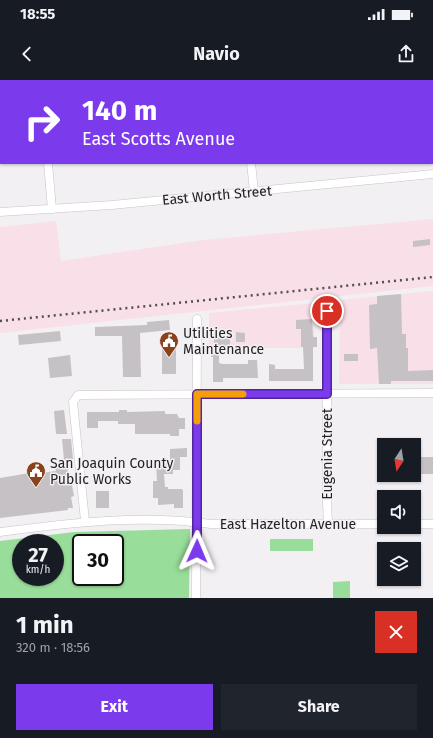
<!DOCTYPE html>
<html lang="en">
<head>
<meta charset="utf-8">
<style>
  :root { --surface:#171b24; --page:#20242c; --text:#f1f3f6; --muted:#9ea1a6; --accent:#7c3aed }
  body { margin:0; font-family:"Fira Sans",sans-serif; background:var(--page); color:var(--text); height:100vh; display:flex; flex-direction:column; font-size:15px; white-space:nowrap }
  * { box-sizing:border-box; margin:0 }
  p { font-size:13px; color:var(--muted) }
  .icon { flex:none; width:22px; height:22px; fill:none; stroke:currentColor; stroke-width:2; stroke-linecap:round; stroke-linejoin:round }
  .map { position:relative; height:518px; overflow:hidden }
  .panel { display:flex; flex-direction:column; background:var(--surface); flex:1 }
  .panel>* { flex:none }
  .hud { position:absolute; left:0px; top:0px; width:433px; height:84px; box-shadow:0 1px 3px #0004; background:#7c3aed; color:#fff; overflow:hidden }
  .needle { width:26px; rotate:192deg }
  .controls { position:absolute; left:377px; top:358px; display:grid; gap:8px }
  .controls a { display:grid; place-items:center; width:44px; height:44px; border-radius:0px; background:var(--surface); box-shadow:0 1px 3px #0004; font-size:20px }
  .speed { position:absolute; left:12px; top:454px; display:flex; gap:8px; font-size:20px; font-weight:700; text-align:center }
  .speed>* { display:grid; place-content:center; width:52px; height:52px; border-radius:50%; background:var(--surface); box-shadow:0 1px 3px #0004; line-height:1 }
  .speed small { font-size:10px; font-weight:400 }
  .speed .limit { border:2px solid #111; border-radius:6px; background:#fff; color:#111 }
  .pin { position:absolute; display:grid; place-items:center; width:34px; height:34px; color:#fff; margin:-17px; border:2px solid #fff; border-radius:50%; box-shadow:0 1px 4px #0007 }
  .me { position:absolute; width:44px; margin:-22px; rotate:1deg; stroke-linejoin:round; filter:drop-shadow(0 0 3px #0008) }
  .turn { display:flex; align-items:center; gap:14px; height:84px; padding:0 16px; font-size:18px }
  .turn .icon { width:52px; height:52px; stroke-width:2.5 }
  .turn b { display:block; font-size:28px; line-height:34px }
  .round { display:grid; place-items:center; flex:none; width:42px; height:42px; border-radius:0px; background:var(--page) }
  .head { display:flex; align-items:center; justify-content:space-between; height:68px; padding:0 16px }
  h1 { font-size:24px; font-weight:700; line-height:30px }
  .button { display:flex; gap:8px; margin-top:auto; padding:8px 16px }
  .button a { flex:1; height:46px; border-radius:0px; background:var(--accent); color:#fff; font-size:16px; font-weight:700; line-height:46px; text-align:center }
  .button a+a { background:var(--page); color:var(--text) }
  .status { display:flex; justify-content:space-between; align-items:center; height:28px; padding:0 20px; background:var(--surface); direction:ltr }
  .status svg { height:11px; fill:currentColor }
  header { display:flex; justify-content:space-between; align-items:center; height:52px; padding:0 16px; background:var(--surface); font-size:18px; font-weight:700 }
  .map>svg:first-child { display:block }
  .industrial { fill:#f9dfe7 }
  .green { fill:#98dd99; fill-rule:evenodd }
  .building { fill:#c6c1c4 }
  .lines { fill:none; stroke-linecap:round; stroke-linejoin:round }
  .minor-casing { stroke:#c7c3c7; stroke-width:9 }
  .minor { stroke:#fff; stroke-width:8 }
  .rail { stroke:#514f51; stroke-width:2.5; stroke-dasharray:2 4; stroke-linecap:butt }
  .route-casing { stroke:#51269a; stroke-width:10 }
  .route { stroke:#7c3aed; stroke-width:7 }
  .slow { stroke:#f59e0b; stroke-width:7 }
  .labels { text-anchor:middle; stroke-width:3; stroke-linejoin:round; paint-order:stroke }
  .street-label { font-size:14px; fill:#242324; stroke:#f3f0f4 }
  .poi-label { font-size:14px; fill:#242324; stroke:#f3f0f4; text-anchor:start }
</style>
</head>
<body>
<div class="status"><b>18:55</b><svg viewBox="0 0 49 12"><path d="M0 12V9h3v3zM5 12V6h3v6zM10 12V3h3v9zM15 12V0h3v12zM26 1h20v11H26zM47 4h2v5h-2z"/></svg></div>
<header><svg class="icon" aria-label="back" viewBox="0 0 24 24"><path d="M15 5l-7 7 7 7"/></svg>Navio<svg class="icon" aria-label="share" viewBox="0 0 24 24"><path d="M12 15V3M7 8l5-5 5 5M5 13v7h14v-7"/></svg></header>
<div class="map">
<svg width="433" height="518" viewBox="0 0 433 518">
  <rect width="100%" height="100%" fill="#f3f0f4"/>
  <g class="industrial">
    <path d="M433 139V206L0 253V147L56 141 61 181 203 160Z"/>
    <path d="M433 211V304H339L340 220Z"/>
    <path d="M315 223 314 268H209V233Z"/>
  </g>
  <g class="green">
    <path d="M190 449 189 518H0V461L74 452ZM21 463H55V497H21ZM81 463H115V497H81Z"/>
    <rect x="270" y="459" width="43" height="12"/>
    <path d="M350 501V518H333V502Z"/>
  </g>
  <g class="building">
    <path d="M430 159V165L413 167V161Z"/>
    <path d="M401 214 402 254H406V268H408V291L433 290V301H391V304H379L377 268 370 269 369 225 377 224V216Z"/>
    <path d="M312 239 313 257H317V267H313V301H269V284L275 285V289H304L303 267H301V249H296V240Z"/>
    <path d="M169 240 170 250 140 253 141 297H123L122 256H95V247L147 245V242Z"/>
    <path d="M60 251 61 261 19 265 18 255Z"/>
    <path d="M236 252 245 253V262H236Z"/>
    <rect x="214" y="257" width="16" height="10"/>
    <rect x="162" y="263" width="14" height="31"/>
    <path d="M211 270H219V283L223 284H248V280H257L258 298H223V302H213V277H211Z"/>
    <rect x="344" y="274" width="14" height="7"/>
    <path d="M70 275 72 296 50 298 48 278Z"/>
    <path d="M64 330 67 354H56L54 331Z"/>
    <path d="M119 330H127V332L165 331V334H177L179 338H185V349H179V356H170V354H135V344H118V341H98V348H87V332H119Z"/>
    <path d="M62 359H71L73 379 64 380Z"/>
    <path d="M187 368V377H180V390H173V394H164L165 407H168V409H182L183 411V428H174V424L158 425V418H153V401H157L156 384H170V369Z"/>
    <rect x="414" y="377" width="19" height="17"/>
    <path d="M67 386 69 400H71L74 416 71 417 73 428H68V430L0 438V398L41 391V393L56 391 55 388Z"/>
    <rect x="96" y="411" width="13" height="17"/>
  </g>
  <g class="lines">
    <defs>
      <g id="minor">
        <path d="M39 0V1"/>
        <path d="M242 0V1"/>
        <path d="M432 8H433"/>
        <path d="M0 27H1"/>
        <path d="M48 83 52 129"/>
        <path d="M251 83 254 111"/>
        <path d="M0 132 112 125 433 94"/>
        <path d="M327 231V422L328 444"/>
        <path d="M85 441 73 322 78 315 433 313"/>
        <path d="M414 444H433"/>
        <path d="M0 452C70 443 141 434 211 444H384"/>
        <path d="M196 518 197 239"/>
      </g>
    </defs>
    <use href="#minor" class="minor-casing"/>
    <use href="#minor" class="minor"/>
    <path class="rail" d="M0 241 433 197"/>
  </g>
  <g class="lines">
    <defs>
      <path id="route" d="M197 471V314H327V231"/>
    </defs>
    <use href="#route" class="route-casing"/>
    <use href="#route" class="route"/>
    <path class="slow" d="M197 341V314H243"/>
  </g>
  <defs>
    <symbol id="civic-pin" viewBox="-11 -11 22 30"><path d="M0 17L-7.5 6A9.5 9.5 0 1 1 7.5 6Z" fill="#88431b" stroke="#f3f0f4"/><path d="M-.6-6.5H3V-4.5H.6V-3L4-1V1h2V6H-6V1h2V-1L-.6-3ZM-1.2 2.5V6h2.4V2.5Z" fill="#fff"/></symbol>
  </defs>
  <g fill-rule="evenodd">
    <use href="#civic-pin" x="158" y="250" width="22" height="30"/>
    <use href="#civic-pin" x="25" y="380" width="22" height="30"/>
  </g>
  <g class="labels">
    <g class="street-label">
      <text transform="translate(217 115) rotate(-5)" y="5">East Worth Street</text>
      <text transform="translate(327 374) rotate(-90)" y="5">Eugenia Street</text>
      <text x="288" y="449">East Hazelton Avenue</text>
    </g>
    <g class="poi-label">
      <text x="183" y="258">Utilities<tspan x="183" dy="16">Maintenance</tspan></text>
      <text x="50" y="388">San Joaquin County<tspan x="50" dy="16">Public Works</tspan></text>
    </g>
  </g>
</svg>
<div class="controls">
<a><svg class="needle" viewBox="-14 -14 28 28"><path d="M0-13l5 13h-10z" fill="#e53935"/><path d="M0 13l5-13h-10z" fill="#9ea1a6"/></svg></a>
<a><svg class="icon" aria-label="sound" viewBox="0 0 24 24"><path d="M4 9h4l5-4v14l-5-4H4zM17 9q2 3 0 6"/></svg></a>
<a><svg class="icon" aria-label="layers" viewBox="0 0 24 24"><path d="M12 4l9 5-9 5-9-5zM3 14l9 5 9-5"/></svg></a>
</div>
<div class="speed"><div>27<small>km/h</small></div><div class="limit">30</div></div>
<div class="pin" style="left:327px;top:231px;background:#d93025"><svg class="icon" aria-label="arrive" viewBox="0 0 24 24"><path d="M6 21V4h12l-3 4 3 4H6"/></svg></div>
<svg class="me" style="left:197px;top:471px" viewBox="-20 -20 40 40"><path d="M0-17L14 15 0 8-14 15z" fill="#7c3aed" stroke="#fff" stroke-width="4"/></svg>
<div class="hud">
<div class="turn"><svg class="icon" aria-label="right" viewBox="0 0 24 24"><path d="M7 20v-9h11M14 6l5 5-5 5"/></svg><div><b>140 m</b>East Scotts Avenue</div></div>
</div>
</div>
<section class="panel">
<div class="head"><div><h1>1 min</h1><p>320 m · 18:56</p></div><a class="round" style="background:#d93025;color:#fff"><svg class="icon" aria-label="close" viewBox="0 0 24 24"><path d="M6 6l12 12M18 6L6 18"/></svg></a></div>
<div class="button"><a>Exit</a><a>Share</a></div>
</section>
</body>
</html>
